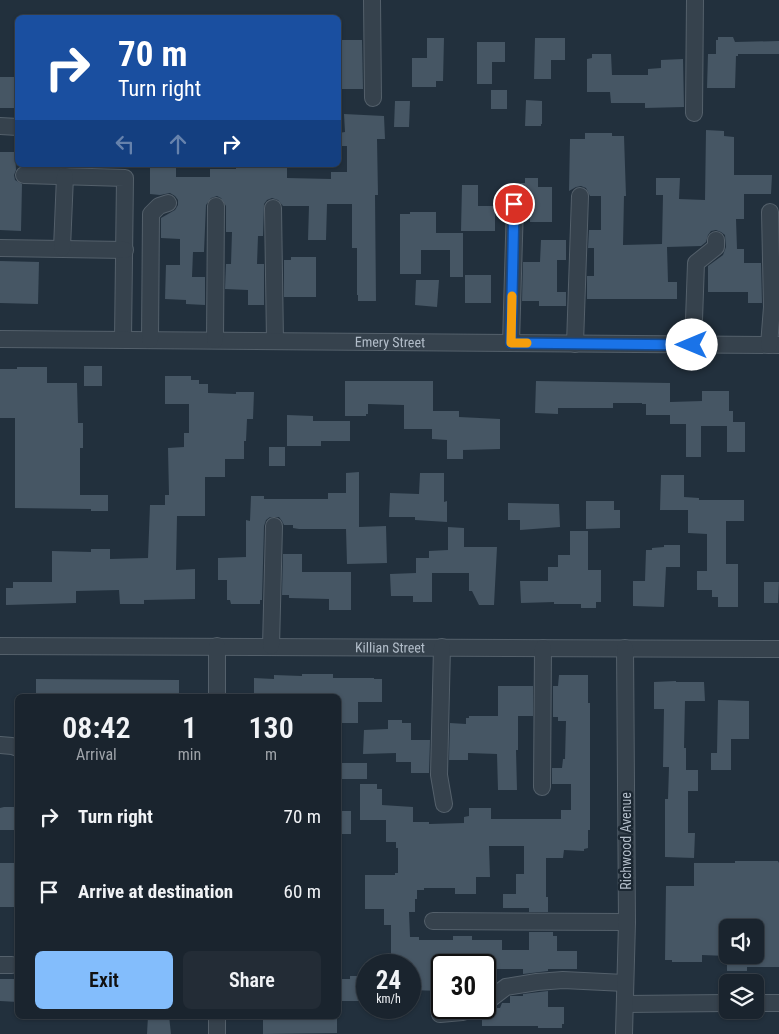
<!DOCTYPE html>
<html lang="en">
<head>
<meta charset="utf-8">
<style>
  :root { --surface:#1a242e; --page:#232c36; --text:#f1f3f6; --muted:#9fa4aa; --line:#38414a; --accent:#83bdfc }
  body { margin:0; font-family:"Roboto Condensed",sans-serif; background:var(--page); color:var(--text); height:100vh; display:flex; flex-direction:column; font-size:19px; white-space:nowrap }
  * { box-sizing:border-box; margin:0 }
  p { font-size:16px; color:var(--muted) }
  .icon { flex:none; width:28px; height:28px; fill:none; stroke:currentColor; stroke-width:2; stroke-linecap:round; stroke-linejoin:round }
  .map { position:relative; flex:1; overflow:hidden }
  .details { position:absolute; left:15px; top:694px; width:326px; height:325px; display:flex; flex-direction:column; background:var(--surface); border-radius:8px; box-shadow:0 1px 4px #0004,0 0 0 1px var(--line) }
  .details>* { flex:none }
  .banner { position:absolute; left:15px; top:15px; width:326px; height:152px; border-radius:8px; box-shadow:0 1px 4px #0004,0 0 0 1px var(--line); background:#1a4fa0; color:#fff; overflow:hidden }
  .tools { position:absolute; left:719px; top:919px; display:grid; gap:10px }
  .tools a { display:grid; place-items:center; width:45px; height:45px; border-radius:8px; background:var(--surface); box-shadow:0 1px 4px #0004,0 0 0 1px var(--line); font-size:25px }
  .speed { position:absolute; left:356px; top:954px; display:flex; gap:10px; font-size:25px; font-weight:700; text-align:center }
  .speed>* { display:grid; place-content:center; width:65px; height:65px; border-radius:50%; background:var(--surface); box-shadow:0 1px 4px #0004,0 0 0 1px var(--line); line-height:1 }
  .speed small { font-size:12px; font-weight:400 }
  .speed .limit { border:2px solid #111; border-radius:8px; background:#fff; color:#111 }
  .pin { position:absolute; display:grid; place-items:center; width:42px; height:42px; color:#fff; margin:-21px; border:2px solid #fff; border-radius:50%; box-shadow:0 1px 5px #0007 }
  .me { position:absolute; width:55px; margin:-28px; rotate:270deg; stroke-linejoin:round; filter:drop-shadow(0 0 4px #0008) }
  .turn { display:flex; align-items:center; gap:18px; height:105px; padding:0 20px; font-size:22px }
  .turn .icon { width:65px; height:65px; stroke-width:2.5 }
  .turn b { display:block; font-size:35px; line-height:42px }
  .lanes { display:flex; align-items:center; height:48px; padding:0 20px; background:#0003; justify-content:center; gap:25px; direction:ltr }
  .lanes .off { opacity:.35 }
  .eta { display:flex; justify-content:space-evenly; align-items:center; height:85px; text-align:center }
  .eta b { font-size:30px; font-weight:600; line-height:35px }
  .action { display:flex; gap:10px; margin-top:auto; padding:10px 20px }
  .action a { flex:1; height:58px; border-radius:8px; background:var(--accent); color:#111; font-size:20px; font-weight:600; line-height:58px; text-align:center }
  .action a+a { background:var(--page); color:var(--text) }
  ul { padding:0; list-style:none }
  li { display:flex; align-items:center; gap:15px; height:75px; padding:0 20px }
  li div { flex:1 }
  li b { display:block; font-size:19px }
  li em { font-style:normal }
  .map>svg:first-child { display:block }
  .building { fill:#465664; fill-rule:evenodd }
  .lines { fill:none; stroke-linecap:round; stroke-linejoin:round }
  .minor-casing { stroke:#54606b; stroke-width:18 }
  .minor { stroke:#36424d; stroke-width:16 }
  .route-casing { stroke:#114b97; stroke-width:12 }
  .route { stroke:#1a73e8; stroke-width:9 }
  .slow { stroke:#f59e0b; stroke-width:9 }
  .labels { text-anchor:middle; stroke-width:4.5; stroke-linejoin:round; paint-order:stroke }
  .street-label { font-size:14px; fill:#b2bdc9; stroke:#1b2732 }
</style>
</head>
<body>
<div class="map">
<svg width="779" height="1034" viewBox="0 0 779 1034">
  <rect width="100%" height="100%" fill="#22303d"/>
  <g class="building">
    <path d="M718 37H733L735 42 779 41V54H738V56H736L735 88H707L708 54H716V40H718Z"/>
    <path d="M427 38H444L443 81H436V87H412V58H427Z"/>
    <path d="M535 38H565V60H551V79H534Z"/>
    <path d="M339 40H362L363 89H339Z"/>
    <path d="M477 42H505V62H492V84H477Z"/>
    <path d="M592 54H611L612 75H648V69L661 68V60L683 59 684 107 645 108V103H611L610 92H587V59L592 58Z"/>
    <rect x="0" y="77" width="18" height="31"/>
    <rect x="491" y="90" width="16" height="19"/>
    <path d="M526 100 542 101V124H541V126H525Z"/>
    <path d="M395 101H410L409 127H394Z"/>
    <path d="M344 114 384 116 385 139H377L378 195H375L376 301H358V295H357V248H352V204H327L326 240H308L309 206H283L278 200 272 198 267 200 264 204 263 236H258L257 264H264V305H248V290L225 289 226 264H231L232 232H226V206L221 198 217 196 211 198 206 205 204 252H193L192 277H205V305L186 304V300L165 299 166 265H180V239L161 238V218L175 210 178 205V200L175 196 170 193 160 195 150 194V168H176V177H210V169H236V165H287V178L331 179V172H347V146H339V133L345 132Z"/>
    <path d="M706 130 724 131V136L734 137V175H772L771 194H744V219H736L737 249H744V263H761L762 303H748V292H708V266L723 255 726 247 725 235 721 232 716 230 711 231 708 235 706 242 701 246 667 247 668 282H677V299H587V276H594V248H588L589 230H601V196H590L586 188 581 186 576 187 569 191 570 139H585V133H612V136H624L626 196H624L623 245 662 244 663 195H656V178H680L679 199 705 200Z"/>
    <path d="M0 152H15L16 170 14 175 15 180 22 184 21 231 0 230Z"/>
    <path d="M525 178H538V187H552V222H530V211L525 209 524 199 516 194 509 196V183H525Z"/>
    <path d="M462 185H478V206H495V231H461Z"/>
    <path d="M410 212H436V233H463V277H450V250H421V274H400V214H410Z"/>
    <path d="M541 240H566V260H557V292H566V306H539V301H522L523 262H540Z"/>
    <path d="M291 257H316V297H284V260H291Z"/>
    <path d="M0 261 39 262 38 304 0 303Z"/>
    <rect x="465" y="275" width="26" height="28"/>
    <path d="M416 280H439L437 307 415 305Z"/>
    <rect x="84" y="366" width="18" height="20"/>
    <path d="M17 367H47V383H77L78 423H83V448H80V495H108V511H91V509L15 508V418H0V369H17Z"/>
    <path d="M165 376H191V380H199V384H208V393L236 394V392H254L253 419H247L246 441H244V459H225V477H205V516H177L176 570 195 569V599L144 600V604H120L119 590 76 591V603L6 605V588H13V582H52V551L91 552V549H110V559L148 558 150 505H165V495H169L168 448 184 447V433H189V404H165Z"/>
    <path d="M345 381H433V411H459V417L500 419V449L463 450V459H447V440L432 439V429H404V405L368 404V414H366V416H345Z"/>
    <path d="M536 381 670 383V402L702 401V391H729V411H733V422H745V452H727V426H701V457H686V424H670V415H646V404H642V403H613V408H558V414L535 413Z"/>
    <path d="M287 415 313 416V421H350V441H321V446H287Z"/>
    <rect x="269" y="447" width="16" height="19"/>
    <path d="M359 472V527L386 526 387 563 347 564 346 529H299L293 528V525H284L282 521 279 517H270L266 520 264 526 262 600H260V604H231L230 600H227V580H218V558L246 557V520L250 521 251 496H264V499H328V493H346V473Z"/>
    <path d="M420 473H444V502L447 501V522L415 520V517H389L390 493 419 494Z"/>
    <path d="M661 475H684V497L699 498V500H744V521H726V564H738V607H718V597H712V590H697V571H707V534L688 533V510H660Z"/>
    <path d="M586 501H614V510H620V528L586 529Z"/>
    <path d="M508 503 559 504 560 527 520 530V520H508Z"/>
    <path d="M448 527 464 528V547H497L494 605H479L472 591H469V573H432V602H413V596H391L390 574 416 573V558H429V551L448 550Z"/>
    <path d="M570 531H588V570H601V602H596V608H581V604H554V602L521 603 520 581H548V567H558V555H570Z"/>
    <path d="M664 545H680V567H666L664 607 633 606V581H645L646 550H652V548L664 547Z"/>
    <path d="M283 554H302V572H351V610H329V599L289 598V595H282Z"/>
    <path d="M764 582H779L778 603H764Z"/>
    <path d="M302 674H333V678H374V679H382V702H358V723H339V696H254V678L274 679V675L302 676Z"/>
    <path d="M559 675H588V703H590V830H588V848L584 849V851L564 850 563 858H546V897H548V912H529V908H503V894H516V874H524V846H489L490 877H476V894H455V888H424V890H417V899H415V912H409L410 937H419V940H453V936H472V940H502V950H529V932H553V936H557V951H577V969H548V971L523 974V969H485V965H442V991L410 990V964H391V925H384V909H365V875H395V873H398V848H396V842H386V820H360V784H377V789H382V805L413 807V822H429V824L464 823V817L469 816V808H491V819H561V810H571V784H552V768H562L563 759H565L566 721H558V717H553V686H558Z"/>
    <path d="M36 679 179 680V696H36Z"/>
    <path d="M676 681V682H704L705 701H685L684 748H686V770H698V791H688V833H695L694 858 665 857V799H668L669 767H663L664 709H654V682Z"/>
    <path d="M498 686H533V716H518V750H516L517 790H498L497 754 468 753V760H449L450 723 466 724V718H469V716H498Z"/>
    <path d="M718 700 749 701V739H731V770H711V753H717Z"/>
    <path d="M388 720H402V723H411V740H430L429 773H411V762H396V753L363 754 364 730 388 729Z"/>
    <rect x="342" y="763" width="25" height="16"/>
    <path d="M4 807H18V830H0V808Z"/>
    <rect x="339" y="811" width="12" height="23"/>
    <path d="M735 861H778L779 863V967H747V971H727V956L702 955V962H672V960H665L666 886H694V863H735ZM728 928H755V955H728Z"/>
    <rect x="0" y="863" width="18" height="44"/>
    <path d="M350 976H368V1001H339V979H350Z"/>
    <path d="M0 979H18V1002L0 1001Z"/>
    <path d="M548 991V1007H564V1024H562V1028H538V1026H482V1016L484 1013 495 1008H500L502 1003H510V996H523V994Z"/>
    <path d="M148 1016H169L171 1034H147Z"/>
    <path d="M263 1016 322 1019V1016H337V1033L263 1034Z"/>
  </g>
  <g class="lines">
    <defs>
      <g id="minor">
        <path d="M372 0 373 98"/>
        <path d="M694 113 695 0"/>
        <path d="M0 126 18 127"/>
        <path d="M24 175 125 178 123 339"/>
        <path d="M273 208 275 341"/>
        <path d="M0 248 125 250"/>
        <path d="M62 248 65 176"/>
        <path id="s1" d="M0 339 779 345"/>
        <path d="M150 340 151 214 159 206 168 203"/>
        <path d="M215 340 216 206"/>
        <path d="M511 343 515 204"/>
        <path d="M575 344 580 196"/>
        <path d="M692 345 694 320 696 263 716 247V240"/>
        <path d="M769 345 772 307 770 212"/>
        <path id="s2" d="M0 646 779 649"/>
        <path d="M217 646V696"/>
        <path d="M271 646 274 526"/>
        <path d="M442 647 439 775 444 804"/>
        <path d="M0 745 12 746 18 748"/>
        <path d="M542 787 543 648"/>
        <path d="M433 921 627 922"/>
        <path d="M0 965H12"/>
        <path d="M485 1003 506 987 537 982 563 980 625 983"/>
        <path d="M755 1003H779"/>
        <path d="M625 1004 728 1003"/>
        <path d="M440 1014 462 1012 476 1008"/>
        <path d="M217 1034V1016"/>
        <path d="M624 1034 627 922 625 648"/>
      </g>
    </defs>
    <use href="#minor" class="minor-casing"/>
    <use href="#minor" class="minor"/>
  </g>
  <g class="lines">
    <defs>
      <path id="route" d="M514 204 511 343 692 345"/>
    </defs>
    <use href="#route" class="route-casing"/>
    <use href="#route" class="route"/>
    <path class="slow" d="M512 296 511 343H527"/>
  </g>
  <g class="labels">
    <g class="street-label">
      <text dy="5" stroke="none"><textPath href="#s1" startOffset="390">Emery Street</textPath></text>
      <text dy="5" stroke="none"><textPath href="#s2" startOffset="390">Killian Street</textPath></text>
      <text transform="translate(626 841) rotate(-90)" y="5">Richwood Avenue</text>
    </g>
  </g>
</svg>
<div class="tools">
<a><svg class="icon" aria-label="sound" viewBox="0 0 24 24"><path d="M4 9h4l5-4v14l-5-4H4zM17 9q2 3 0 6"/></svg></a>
<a><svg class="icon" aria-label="layers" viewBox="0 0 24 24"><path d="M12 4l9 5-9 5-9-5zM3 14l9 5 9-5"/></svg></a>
</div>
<div class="speed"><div>24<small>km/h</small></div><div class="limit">30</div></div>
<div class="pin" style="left:514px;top:204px;background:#d93025"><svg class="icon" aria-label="arrive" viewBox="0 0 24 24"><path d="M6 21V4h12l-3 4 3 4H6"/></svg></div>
<svg class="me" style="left:692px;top:345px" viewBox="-20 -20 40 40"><circle r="19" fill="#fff"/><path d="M0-13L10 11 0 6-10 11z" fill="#1a73e8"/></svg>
<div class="banner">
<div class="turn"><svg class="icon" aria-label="right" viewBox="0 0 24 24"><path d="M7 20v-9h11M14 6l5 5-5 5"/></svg><div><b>70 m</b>Turn right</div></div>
<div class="lanes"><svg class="icon off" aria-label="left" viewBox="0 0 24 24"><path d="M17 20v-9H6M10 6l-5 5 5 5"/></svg><svg class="icon off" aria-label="ahead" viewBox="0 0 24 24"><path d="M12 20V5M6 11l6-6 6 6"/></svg><svg class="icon" aria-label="right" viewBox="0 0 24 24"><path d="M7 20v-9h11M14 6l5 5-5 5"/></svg></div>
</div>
<section class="details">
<div class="eta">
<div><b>08:42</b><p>Arrival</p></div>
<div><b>1</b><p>min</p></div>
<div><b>130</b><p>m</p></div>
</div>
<ul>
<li><svg class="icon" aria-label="right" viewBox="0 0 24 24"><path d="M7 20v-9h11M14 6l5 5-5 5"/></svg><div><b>Turn right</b></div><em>70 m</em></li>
<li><svg class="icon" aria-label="arrive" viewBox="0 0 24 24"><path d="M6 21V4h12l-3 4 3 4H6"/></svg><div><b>Arrive at destination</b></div><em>60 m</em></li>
</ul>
<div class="action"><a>Exit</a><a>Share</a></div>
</section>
</div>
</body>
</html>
